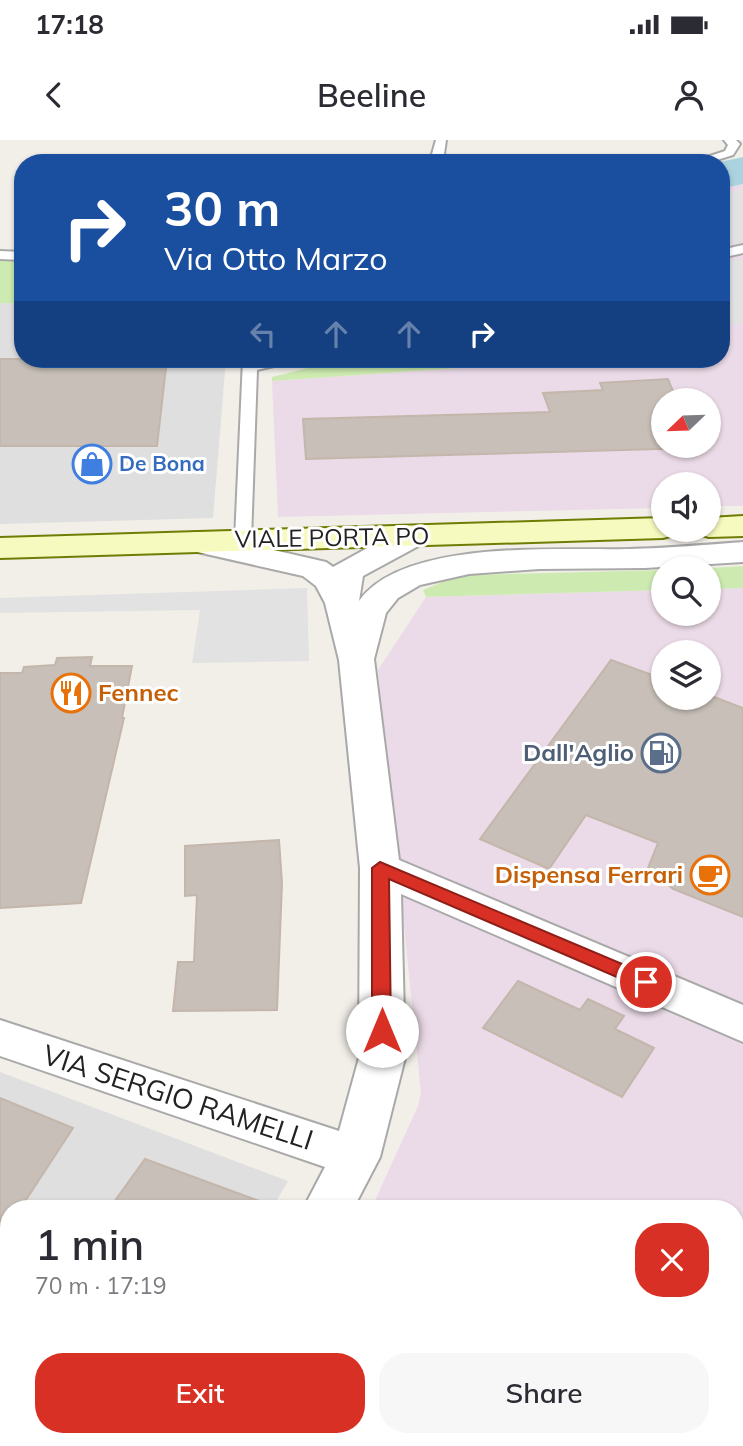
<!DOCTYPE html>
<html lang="en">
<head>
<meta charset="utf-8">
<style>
  :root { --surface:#fff; --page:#f7f7f7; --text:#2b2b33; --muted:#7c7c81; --accent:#d93025 }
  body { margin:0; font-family:Mulish,sans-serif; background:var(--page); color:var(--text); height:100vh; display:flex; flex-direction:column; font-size:26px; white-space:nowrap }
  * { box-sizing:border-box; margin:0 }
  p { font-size:23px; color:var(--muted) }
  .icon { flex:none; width:38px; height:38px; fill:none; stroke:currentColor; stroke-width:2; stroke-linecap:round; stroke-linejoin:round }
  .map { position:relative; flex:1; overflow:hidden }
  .sheet { position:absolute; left:0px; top:1060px; width:744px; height:247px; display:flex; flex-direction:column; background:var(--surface); border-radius:28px 28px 0 0; box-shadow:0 2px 5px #0004 }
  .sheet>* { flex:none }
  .banner { position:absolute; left:14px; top:14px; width:716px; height:214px; border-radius:28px; box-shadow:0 2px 5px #0004; background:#1a4fa0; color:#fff; overflow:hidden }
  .needle { width:46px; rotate:247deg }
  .controls { position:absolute; left:651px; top:248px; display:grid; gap:14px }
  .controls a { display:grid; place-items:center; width:70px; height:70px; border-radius:50%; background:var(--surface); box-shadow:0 2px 5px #0004; font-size:35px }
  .pin { position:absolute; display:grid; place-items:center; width:60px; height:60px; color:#fff; margin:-30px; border:4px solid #fff; border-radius:50%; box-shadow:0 2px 7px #0007 }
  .me { position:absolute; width:77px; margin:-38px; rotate:0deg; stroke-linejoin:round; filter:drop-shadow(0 0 5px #0008) }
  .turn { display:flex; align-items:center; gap:24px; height:147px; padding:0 35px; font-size:32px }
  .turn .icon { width:91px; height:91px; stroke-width:2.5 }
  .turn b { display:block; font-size:49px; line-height:60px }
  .lanes { display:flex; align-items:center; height:66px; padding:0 35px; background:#0003; justify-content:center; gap:35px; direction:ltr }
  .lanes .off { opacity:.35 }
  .round { display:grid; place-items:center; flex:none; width:74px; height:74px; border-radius:28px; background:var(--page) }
  .overview { display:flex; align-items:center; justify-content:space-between; height:119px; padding:0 35px }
  h1 { font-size:42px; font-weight:600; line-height:52px }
  .cta { display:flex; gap:14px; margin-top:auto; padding:14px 35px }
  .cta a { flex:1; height:80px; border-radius:28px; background:var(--accent); color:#fff; font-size:28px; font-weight:600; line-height:80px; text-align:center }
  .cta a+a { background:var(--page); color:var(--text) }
  .status { display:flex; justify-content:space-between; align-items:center; height:49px; padding:0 35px; background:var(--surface); direction:ltr }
  .status svg { height:19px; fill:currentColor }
  header { display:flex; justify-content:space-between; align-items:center; height:91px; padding:0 35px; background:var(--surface); font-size:32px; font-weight:600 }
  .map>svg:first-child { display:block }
  .residential { fill:#e0dfdf }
  .industrial { fill:#ebdbe8; fill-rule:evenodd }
  .grass { fill:#cdebb0 }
  .parking { fill:#e2e2e2 }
  .water { fill:#aad3df }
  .building { fill:#c7bfb8; stroke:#c4b6ab; stroke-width:2 }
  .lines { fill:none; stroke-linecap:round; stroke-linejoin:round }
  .service-casing { stroke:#a9a9a9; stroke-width:4 }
  .minor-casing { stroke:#a9a9a9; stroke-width:4 }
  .secondary-casing { stroke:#707d05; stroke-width:4 }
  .service { fill:#fff; fill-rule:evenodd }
  .minor { fill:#fff; fill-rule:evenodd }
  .secondary { fill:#f7fabf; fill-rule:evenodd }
  .route { fill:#d93025; stroke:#8d1f18; stroke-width:2 }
  .labels { text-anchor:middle; stroke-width:6; stroke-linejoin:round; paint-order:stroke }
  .far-shop-label { font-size:21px; font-weight:bold; fill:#366cbe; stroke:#fff; text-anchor:start }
  .street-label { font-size:24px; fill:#222; stroke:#fff }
  .food-label { font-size:24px; font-weight:bold; fill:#c56008; stroke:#fff; text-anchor:start }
  .service-label { font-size:24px; font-weight:bold; fill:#4e5e75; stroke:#fff; text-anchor:end }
  .near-street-label { font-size:28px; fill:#222; stroke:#fff }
</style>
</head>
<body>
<div class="status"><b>17:18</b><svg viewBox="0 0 49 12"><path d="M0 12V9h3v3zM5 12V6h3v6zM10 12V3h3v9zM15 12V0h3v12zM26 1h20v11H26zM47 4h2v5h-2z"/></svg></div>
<header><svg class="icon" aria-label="back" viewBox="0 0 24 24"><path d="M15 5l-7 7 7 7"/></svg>Beeline<svg class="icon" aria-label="person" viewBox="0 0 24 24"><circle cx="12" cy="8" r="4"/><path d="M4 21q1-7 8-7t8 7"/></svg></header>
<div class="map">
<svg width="743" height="1306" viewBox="0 0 743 1306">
  <rect width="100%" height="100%" fill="#f2efe9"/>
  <g class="residential">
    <path d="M0 163 23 164V219H226L213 378 0 384Z"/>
    <path d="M0 932 288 1041 272 1069H9V1298L140 1299 136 1306H0Z"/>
    <path d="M246 1298H468L485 1306H241Z"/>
  </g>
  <g class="industrial">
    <path d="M743 44V366H709V345H663V368L278 377 272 241 587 219H721V209L731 208 721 200V49ZM663 261H709V306H663Z"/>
    <path d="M743 448V1306H644L627 1299 735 1298V1069H371L418 966 421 953 378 530 426 457 663 450V474H709V449ZM663 513H709V558H663Z"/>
  </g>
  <g class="grass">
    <path d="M0 120 23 121V164L0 163Z"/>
    <path d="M344 219H587L272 241V237Z"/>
    <path d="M743 426V448L709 449V429H696Z"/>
    <path d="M663 430V450L426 457 423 450 452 438 474 435Z"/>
  </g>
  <g class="parking">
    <path d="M743 49V102L721 107V54Z"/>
    <path d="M743 118V182L721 187V123Z"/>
    <path d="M307 448 309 521 192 523 200 470 0 473V458Z"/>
  </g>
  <path class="water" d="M743 17V44L721 49V23H714Z"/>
  <g class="building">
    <path d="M0 219H167L157 306H0Z"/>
    <path d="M668 239 677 261H663V306L694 308 306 319 303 279 550 272 543 253 603 250 600 243Z"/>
    <path d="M92 517 90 526H132L122 578H124L81 763 0 768V533H22L24 527 55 525 57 518Z"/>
    <path d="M611 520 663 539V558H709V555L743 568V777L673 749 648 728 658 703 586 675 549 729 480 699Z"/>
    <path d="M279 700 282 743 277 870 173 871 178 822H194L197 755 185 756V706Z"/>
    <path d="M518 841 580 870 588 859 624 876 615 889 654 908 622 957 483 888Z"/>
    <path d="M0 958 73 988 20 1069H9V1086L0 1099Z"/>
    <path d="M145 1019 270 1065V1069H109Z"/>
  </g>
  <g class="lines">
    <defs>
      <g id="service">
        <path d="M436 0H446L444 14 447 23H435L432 14Z"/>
        <path d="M724 0H736L740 4 733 15 707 23H689L725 11 728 5Z"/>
        <path d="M743 105V113L721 118V110Z"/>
        <path d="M0 111 23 112V120L0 119Z"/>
        <path d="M243 219H257V222L293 219 291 222 257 230 251 400 243 405 235 400Z"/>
      </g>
      <g id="minor">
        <path d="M413 386 424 389 429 396 424 403 363 436 359 461C404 398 560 411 630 409 668 408 705 405 743 402V422L645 428 539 429 469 434 420 445 398 458 386 473 374 519 399 720 743 865V902L401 754 405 918 380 1017 353 1069H303L325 1027 0 916V880L339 991 359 918 360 728 339 520 325 463 316 446 303 436 184 409 179 402 184 395 195 392 326 422 333 427 402 389Z"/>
        <path d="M172 1298H227L224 1306H168Z"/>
        <path d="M500 1298H568L572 1306H503Z"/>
      </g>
      <g id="secondary">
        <path d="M743 376V396L709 397 698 394 695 390H709V378Z"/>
        <path d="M663 378V390H677L674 395 663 398 0 418V398Z"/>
      </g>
    </defs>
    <use href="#service" class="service-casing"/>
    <use href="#minor" class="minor-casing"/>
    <use href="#secondary" class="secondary-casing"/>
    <use href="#service" class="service"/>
    <use href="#minor" class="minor"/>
    <use href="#secondary" class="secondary"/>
  </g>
  <path class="route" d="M380 722 653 837 655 842 653 847H640L389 739 391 891 388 896 382 899 375 896 372 891V728Z"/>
  <defs>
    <symbol id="shop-ring" viewBox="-11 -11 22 22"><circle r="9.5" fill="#fff" stroke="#3f7fe0" stroke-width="1.5"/><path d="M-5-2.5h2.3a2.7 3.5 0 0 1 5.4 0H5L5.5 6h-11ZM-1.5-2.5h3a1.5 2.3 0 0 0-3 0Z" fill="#3f7fe0"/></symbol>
    <symbol id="restaurant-ring" viewBox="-11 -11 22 22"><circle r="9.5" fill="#fff" stroke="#e8710a" stroke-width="1.5"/><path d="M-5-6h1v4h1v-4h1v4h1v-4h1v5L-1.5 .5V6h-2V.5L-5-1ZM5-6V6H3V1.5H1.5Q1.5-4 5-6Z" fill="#e8710a"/></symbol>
    <symbol id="fuel-ring" viewBox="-11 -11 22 22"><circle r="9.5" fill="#fff" stroke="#5c6f8a" stroke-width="1.5"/><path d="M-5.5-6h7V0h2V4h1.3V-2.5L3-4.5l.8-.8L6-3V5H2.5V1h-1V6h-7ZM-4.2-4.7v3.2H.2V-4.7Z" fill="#5c6f8a"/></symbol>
    <symbol id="cafe-ring" viewBox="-11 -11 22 22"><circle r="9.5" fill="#fff" stroke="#e8710a" stroke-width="1.5"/><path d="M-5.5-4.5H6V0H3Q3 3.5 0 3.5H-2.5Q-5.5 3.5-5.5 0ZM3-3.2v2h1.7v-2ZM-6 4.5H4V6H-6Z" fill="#e8710a"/></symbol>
  </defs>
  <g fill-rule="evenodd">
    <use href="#shop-ring" x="70" y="302" width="44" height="44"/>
    <use href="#restaurant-ring" x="49" y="531" width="44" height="44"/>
    <use href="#fuel-ring" x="639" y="591" width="44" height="44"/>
    <use href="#cafe-ring" x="688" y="713" width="44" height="44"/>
  </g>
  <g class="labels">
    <g class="far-shop-label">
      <text x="119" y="331">De Bona</text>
    </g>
    <g class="street-label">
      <text transform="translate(332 398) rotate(-1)" y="8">VIALE PORTA PO</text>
    </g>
    <g class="food-label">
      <text x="98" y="561">Fennec</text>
      <text x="683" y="743" text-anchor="end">Dispensa Ferrari</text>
    </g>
    <g class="service-label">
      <text x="634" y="621">Dall'Aglio</text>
    </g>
    <g class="near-street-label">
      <text transform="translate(178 957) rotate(18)" y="10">VIA SERGIO RAMELLI</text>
    </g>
  </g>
</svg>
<div class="controls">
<a><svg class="needle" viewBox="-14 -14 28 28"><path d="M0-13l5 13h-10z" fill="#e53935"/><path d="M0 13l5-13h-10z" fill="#7c7c81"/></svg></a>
<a><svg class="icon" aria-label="sound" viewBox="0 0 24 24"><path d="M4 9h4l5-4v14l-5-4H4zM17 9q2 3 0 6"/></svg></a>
<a><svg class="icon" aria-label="search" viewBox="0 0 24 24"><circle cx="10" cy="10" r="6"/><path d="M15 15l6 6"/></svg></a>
<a><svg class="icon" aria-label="layers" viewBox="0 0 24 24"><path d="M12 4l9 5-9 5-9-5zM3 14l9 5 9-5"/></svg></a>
</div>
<div class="pin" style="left:646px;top:842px;background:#d93025"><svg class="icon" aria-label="arrive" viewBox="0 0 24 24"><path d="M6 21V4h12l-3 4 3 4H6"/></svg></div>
<svg class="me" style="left:382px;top:891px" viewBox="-20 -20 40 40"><circle r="19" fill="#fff"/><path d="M0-13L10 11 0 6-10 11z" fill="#d93025"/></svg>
<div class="banner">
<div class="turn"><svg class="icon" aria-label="right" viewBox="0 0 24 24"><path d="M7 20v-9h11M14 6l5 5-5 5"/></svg><div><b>30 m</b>Via Otto Marzo</div></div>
<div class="lanes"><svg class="icon off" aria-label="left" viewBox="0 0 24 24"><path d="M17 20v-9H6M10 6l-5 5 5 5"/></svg><svg class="icon off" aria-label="ahead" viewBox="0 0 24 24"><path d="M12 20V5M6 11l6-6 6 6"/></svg><svg class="icon off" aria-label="ahead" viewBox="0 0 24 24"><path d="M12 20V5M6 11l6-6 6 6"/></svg><svg class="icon" aria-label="right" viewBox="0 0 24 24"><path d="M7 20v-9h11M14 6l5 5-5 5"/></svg></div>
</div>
<section class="sheet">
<div class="overview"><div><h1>1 min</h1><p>70 m · 17:19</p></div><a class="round" style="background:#d93025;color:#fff"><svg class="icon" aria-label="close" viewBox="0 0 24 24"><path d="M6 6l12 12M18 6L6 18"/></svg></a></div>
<div class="cta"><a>Exit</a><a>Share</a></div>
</section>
</div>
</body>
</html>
